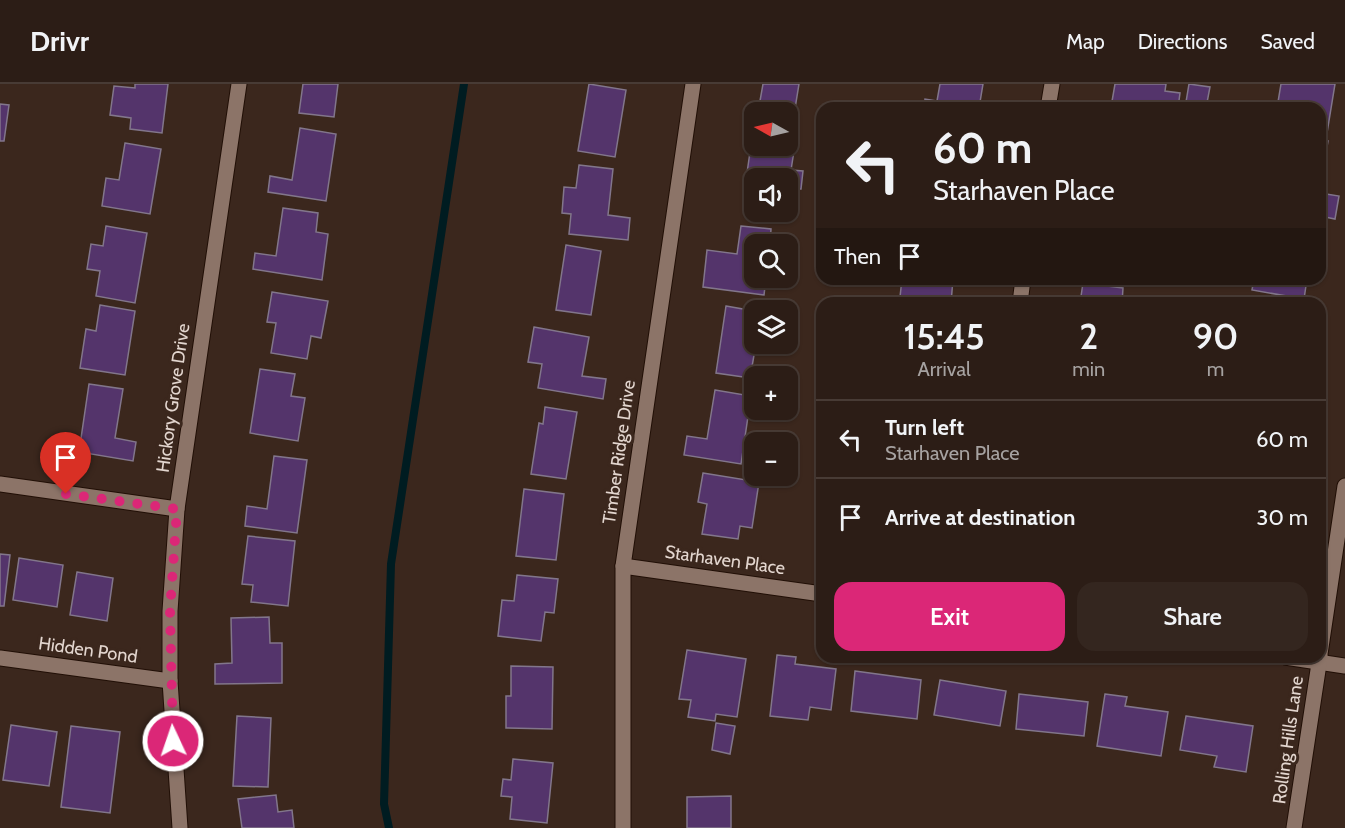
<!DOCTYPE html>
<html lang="en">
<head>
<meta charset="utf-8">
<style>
  :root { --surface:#2c1d16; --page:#34261f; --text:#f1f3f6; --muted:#a6a2a1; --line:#483b35; --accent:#db2777 }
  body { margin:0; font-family:Cabin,sans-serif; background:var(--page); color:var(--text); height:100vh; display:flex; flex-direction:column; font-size:22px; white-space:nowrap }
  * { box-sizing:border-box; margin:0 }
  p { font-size:20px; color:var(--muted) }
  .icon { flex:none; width:33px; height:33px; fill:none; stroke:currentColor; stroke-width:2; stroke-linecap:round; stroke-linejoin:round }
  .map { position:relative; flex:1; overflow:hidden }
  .panel { position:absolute; left:816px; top:213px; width:510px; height:366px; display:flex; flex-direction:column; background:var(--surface); border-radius:18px; box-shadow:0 2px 4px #0004,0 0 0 2px var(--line) }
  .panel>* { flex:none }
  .hud { position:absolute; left:816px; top:18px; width:510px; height:183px; border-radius:18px; box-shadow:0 2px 4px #0004,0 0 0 2px var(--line); background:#2c1d16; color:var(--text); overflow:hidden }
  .needle { width:39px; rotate:278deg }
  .controls { position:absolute; left:744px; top:18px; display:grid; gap:12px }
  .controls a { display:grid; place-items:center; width:54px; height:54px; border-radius:12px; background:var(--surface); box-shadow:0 2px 4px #0004,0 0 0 2px var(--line); font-size:30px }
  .pin { position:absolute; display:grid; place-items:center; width:51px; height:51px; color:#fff; margin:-62px -26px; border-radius:50% 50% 50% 0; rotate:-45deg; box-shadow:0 0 6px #0007 }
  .pin .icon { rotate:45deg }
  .me { position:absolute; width:66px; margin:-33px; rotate:357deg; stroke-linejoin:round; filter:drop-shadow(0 0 4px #0008) }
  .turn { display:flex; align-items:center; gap:21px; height:126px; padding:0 18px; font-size:27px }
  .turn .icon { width:78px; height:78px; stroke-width:2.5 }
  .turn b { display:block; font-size:42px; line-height:51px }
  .then { display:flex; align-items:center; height:57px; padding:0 18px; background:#0003; gap:12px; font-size:22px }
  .eta { display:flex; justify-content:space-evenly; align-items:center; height:102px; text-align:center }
  .eta b { font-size:36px; font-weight:600; line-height:42px }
  .primary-button { display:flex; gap:12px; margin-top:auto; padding:12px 18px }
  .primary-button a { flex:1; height:69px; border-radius:18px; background:var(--accent); color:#fff; font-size:24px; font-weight:600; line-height:69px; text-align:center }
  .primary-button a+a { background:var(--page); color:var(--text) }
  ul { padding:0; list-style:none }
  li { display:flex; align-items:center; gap:18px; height:78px; padding:0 18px; border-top:2px solid var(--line) }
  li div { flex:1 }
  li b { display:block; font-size:22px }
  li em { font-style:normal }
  header { display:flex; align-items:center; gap:36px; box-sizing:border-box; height:84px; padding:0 30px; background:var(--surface); border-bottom:2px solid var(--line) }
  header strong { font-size:28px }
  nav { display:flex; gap:33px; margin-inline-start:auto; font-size:21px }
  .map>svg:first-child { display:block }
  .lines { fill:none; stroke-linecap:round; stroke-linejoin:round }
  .stream { stroke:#001c21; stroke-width:8 }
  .building { fill:#54346b; stroke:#82768b; stroke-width:1.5 }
  .minor-casing { stroke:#210f06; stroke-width:17 }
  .minor { stroke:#8c7468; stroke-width:15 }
  .route { stroke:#db2777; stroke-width:10; stroke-dasharray:0 18 }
  .labels { text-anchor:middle; stroke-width:6; stroke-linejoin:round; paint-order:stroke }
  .street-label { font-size:18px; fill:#e3d6cf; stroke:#3b271d }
</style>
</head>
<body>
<header>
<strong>Drivr</strong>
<nav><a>Map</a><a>Directions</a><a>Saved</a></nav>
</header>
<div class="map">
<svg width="1345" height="744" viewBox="0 0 1345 744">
  <rect width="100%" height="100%" fill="#3b271d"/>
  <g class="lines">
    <path class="stream" d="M389 744 384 720 391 480 464 0"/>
  </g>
  <g class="building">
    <path d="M135 0H168L162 49 130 45 131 34 110 31 114 2 135 4Z"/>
    <path d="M303 0H338L334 33 299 29Z"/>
    <path d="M589 0 626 6 615 73 578 67Z"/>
    <path d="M763 0H799L791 49 788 48V28H758Z"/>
    <path d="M940 0H983L979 24H924L925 15 937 17Z"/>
    <path d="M1115 0H1166L1165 7 1180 9 1178 24 1111 23Z"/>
    <path d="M1189 0 1210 3 1206 24H1185Z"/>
    <path d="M1281 0H1335L1327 49 1320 48V24H1277Z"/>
    <path d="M0 20 9 21 4 57H0Z"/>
    <path d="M300 44 336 50 326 117 268 108 270 92 292 96Z"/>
    <path d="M1320 56 1328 57 1320 105Z"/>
    <path d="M125 59 161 65 150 130 102 122 106 94 119 96Z"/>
    <path d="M751 61 794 67 791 86 803 87 801 105H793L790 127 788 126V94H754V122L750 121 755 90 747 89Z"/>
    <path d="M579 81 613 85 608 131 630 134 628 156 569 150 571 130 562 129 564 103 576 104Z"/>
    <path d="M1320 109 1339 112 1335 135 1320 132Z"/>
    <path d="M283 124 318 129 316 148 328 150 322 196 253 185 255 169 276 172Z"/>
    <path d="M106 142 147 149 135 219 96 212 100 187 87 185 91 160 103 162Z"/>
    <path d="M741 142 771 145 770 160H754V194H766L764 211 703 203 707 166 737 170Z"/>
    <path d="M566 161 601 167 591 231 556 226Z"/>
    <path d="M902 195H953L951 219H910V215L900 213Z"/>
    <path d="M1254 195H1307L1304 215 1252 206Z"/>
    <path d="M1083 199 1123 204 1122 219H1080Z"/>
    <path d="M272 208 328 217 321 254 311 252 307 275 271 269 276 239 267 238Z"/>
    <path d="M100 221 135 227 125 291 80 284 86 245 96 247Z"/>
    <path d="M726 222 754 227 756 260 750 294 716 289Z"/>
    <path d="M534 243 589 253 582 292 606 295 603 315 538 304 542 280 528 278Z"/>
    <path d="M260 285 295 290 291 312 305 314 298 357 250 349Z"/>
    <path d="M89 300 123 305 115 354 136 358 133 377 79 368Z"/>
    <path d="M715 306 751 312 741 380 684 371 687 352 707 355Z"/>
    <path d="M545 323 577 328 566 395 531 390 539 339 543 340Z"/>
    <path d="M274 372 307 376 297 449 245 442 247 422 267 425Z"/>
    <path d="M703 389 759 398 752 444 740 442 738 455 702 450 707 420 698 418Z"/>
    <path d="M524 405 564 410 556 476 516 472Z"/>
    <path d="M248 452 295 457 288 522 251 518 253 501 242 500Z"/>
    <path d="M0 470 10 471 4 522H0Z"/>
    <path d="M19 474 63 481 57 523 13 516Z"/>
    <path d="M77 488 113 494 107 537 70 531Z"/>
    <path d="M517 491 558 495 554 529 545 528 541 557 498 552 502 516 514 517Z"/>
    <path d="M269 533 270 559H282V599L215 600V580L232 579 231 534Z"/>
    <path d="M687 566 746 575 737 633 716 630 715 637 688 633 691 616 679 615Z"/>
    <path d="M777 571 796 573 795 580 836 585 831 626 810 623 808 636 770 632Z"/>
    <path d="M511 582 553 583 552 645 506 644V612H511Z"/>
    <path d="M855 587 921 596 917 635 851 627Z"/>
    <path d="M940 596 1006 607 1000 642 934 631Z"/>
    <path d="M1019 610 1088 618 1084 652 1016 645Z"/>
    <path d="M1105 610 1127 613 1125 622 1168 628 1161 672 1097 662Z"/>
    <path d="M237 632 271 634 268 703 233 702Z"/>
    <path d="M1186 632 1253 642 1246 688 1214 683 1217 672 1180 666Z"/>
    <path d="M716 639 735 642 730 670 712 666Z"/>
    <path d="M11 641 57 648 49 702 3 696Z"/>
    <path d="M71 642 120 648 110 729 61 723Z"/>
    <path d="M513 675 553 679 547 739 510 735 512 713 501 712 503 695 511 696Z"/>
    <path d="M276 711 278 728 292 726 294 744H242L238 715Z"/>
    <path d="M731 712V744H687V713Z"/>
  </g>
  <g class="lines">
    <defs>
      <g id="minor">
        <path d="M1048 24 1052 0"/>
        <path d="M1020 219 1023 195"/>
        <path d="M0 400 177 425"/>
        <path d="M623 482 822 510"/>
        <path d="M1320 570 1345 402"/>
        <path d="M1285 573 1345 582"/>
        <path d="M0 574 170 597"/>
        <path d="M180 744 170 597V527L177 425 239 0"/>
        <path d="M623 744V482L693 0"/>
        <path d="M1294 744 1320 573"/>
      </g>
    </defs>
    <use href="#minor" class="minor-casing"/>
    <use href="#minor" class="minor"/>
  </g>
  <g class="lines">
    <path class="route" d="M66 410 177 425 170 527 173 657"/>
  </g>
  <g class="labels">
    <g class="street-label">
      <text transform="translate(173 314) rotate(-82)" y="6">Hickory Grove Drive</text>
      <text transform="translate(619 368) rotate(-82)" y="6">Timber Ridge Drive</text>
      <text transform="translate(725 476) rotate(8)" y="6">Starhaven Place</text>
      <text transform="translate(88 566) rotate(8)" y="6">Hidden Pond</text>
      <text transform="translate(1288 656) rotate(-82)" y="6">Rolling Hills Lane</text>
    </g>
  </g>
</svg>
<div class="controls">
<a><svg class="needle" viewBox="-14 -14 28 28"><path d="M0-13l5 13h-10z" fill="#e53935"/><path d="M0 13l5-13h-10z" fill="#a6a2a1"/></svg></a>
<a><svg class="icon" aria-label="sound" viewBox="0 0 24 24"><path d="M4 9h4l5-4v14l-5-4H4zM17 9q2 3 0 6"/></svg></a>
<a><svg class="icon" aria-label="search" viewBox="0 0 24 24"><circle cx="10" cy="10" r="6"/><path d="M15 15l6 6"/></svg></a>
<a><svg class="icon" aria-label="layers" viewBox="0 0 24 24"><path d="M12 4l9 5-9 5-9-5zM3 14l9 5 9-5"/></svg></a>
<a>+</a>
<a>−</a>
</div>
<div class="pin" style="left:66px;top:410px;background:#d93025"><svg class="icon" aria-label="arrive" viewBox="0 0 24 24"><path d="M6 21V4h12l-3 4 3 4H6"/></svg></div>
<svg class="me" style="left:173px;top:657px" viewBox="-20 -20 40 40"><circle r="17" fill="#db2777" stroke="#fff" stroke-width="3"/><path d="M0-11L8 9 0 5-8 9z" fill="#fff"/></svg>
<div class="hud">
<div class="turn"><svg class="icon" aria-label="left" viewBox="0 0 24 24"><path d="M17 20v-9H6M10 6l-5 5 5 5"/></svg><div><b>60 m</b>Starhaven Place</div></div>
<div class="then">Then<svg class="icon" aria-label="arrive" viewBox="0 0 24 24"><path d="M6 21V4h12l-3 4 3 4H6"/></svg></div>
</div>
<section class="panel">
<div class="eta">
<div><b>15:45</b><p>Arrival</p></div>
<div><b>2</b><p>min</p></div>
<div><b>90</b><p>m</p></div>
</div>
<ul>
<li><svg class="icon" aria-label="left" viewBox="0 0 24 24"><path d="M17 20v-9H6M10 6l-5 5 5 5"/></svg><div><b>Turn left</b><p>Starhaven Place</p></div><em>60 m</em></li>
<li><svg class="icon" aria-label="arrive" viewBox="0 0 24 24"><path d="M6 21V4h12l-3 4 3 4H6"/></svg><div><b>Arrive at destination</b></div><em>30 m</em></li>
</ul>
<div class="primary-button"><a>Exit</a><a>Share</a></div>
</section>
</div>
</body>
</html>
